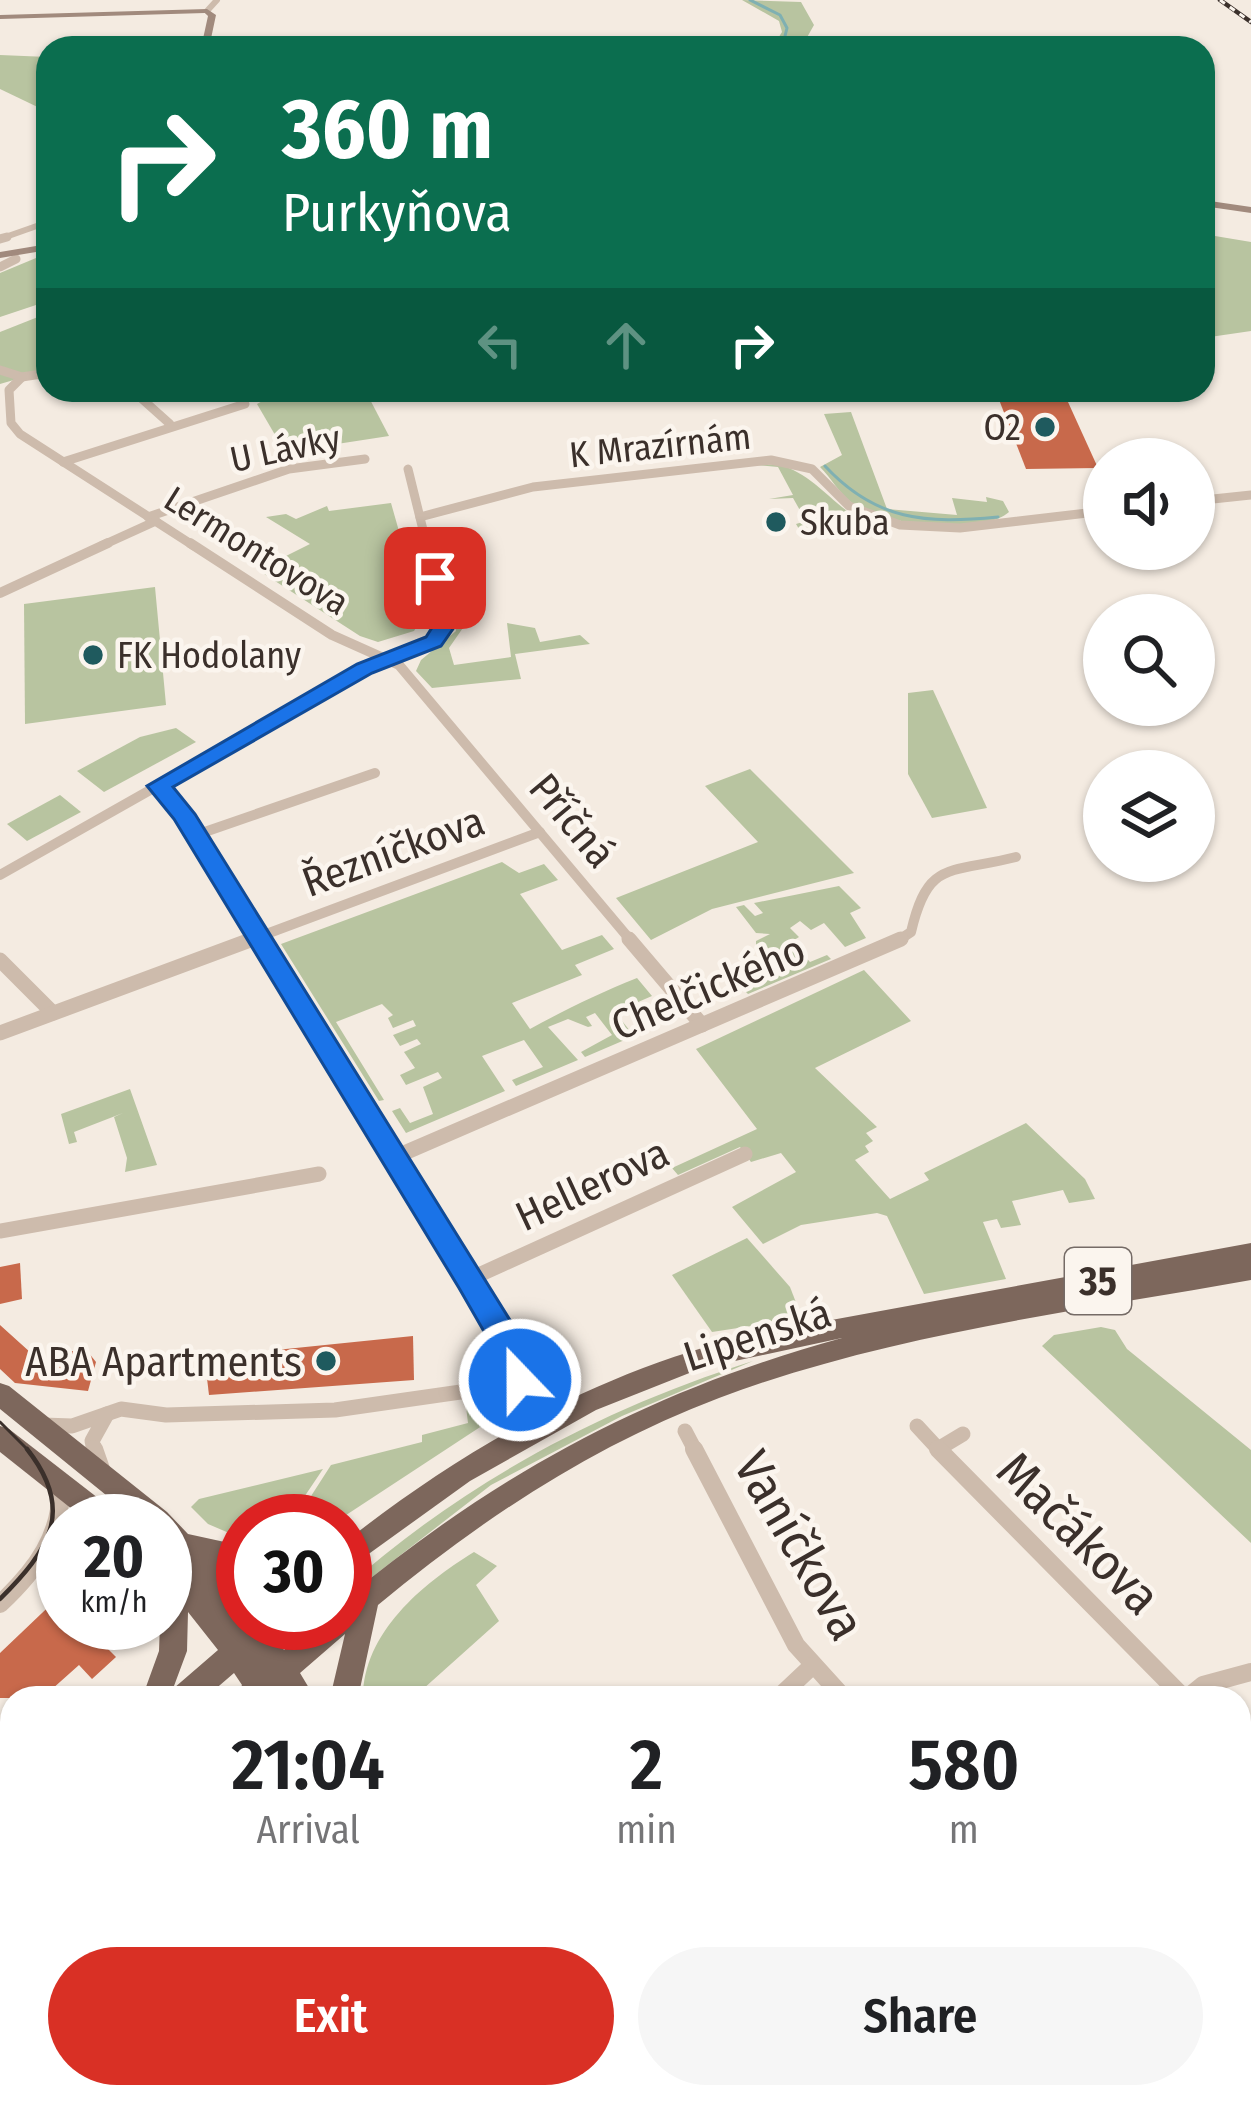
<!DOCTYPE html>
<html lang="en">
<head>
<meta charset="utf-8">
<style>
  :root { --surface:#fff; --page:#f6f6f6; --text:#202124; --muted:#757577; --accent:#d93025 }
  body { margin:0; font-family:"Fira Sans Condensed",sans-serif; background:var(--page); color:var(--text); height:100vh; display:flex; flex-direction:column; font-size:45px; white-space:nowrap }
  * { box-sizing:border-box; margin:0 }
  p { font-size:39px; color:var(--muted) }
  .icon { flex:none; width:66px; height:66px; fill:none; stroke:currentColor; stroke-width:2; stroke-linecap:round; stroke-linejoin:round }
  .map { position:relative; flex:1; overflow:hidden }
  .panel { position:absolute; left:0px; top:1686px; width:1251px; height:423px; display:flex; flex-direction:column; background:var(--surface); border-radius:36px 36px 0 0; box-shadow:0 3px 9px #0004 }
  .panel>* { flex:none }
  .banner { position:absolute; left:36px; top:36px; width:1179px; height:366px; border-radius:36px; box-shadow:0 3px 9px #0004; background:#0b6e4f; color:#fff; overflow:hidden }
  .controls { position:absolute; left:1083px; top:438px; display:grid; gap:24px }
  .controls a { display:grid; place-items:center; width:132px; height:132px; border-radius:50%; background:var(--surface); box-shadow:0 3px 9px #0004; font-size:60px }
  .speed { position:absolute; left:36px; top:1494px; display:flex; gap:24px; font-size:60px; font-weight:700; text-align:center }
  .speed>* { display:grid; place-content:center; width:156px; height:156px; border-radius:50%; background:var(--surface); box-shadow:0 3px 9px #0004; line-height:1 }
  .speed small { font-size:30px; font-weight:400 }
  .speed .limit { border:18px solid #d22; background:#fff; color:#111 }
  .pin { position:absolute; display:grid; place-items:center; width:102px; height:102px; color:#fff; margin:-51px; border-radius:24px; box-shadow:0 6px 18px #0006 }
  .me { position:absolute; width:132px; margin:-66px; rotate:338deg; stroke-linejoin:round; filter:drop-shadow(0 0 9px #0008) }
  .turn { display:flex; align-items:center; gap:42px; height:252px; padding:0 48px; font-size:54px }
  .turn .icon { width:156px; height:156px; stroke-width:2.5 }
  .turn b { display:block; font-size:84px; line-height:102px }
  .lanes { display:flex; align-items:center; height:114px; padding:0 48px; background:#0003; justify-content:center; gap:60px; direction:ltr }
  .lanes .off { opacity:.35 }
  .eta { display:flex; justify-content:space-evenly; align-items:center; height:204px; text-align:center }
  .eta b { font-size:72px; font-weight:600; line-height:84px }
  .cta { display:flex; gap:24px; margin-top:auto; padding:24px 48px }
  .cta a { flex:1; height:138px; border-radius:72px; background:var(--accent); color:#fff; font-size:48px; font-weight:600; line-height:138px; text-align:center }
  .cta a+a { background:var(--page); color:var(--text) }
  .map>svg:first-child { display:block }
  .green { fill:#b8c4a0 }
  .lines { fill:none; stroke-linecap:round; stroke-linejoin:round }
  .stream { stroke:#7fb0b2; stroke-width:3 }
  .building { fill:#c8694b }
  .street-far4 { stroke:#cdbbac; stroke-width:6 }
  .street-far3 { stroke:#cdbbac; stroke-width:9 }
  .street-far2 { stroke:#cdbbac; stroke-width:10 }
  .street-far1 { stroke:#cdbbac; stroke-width:15 }
  .street { stroke:#cdbbac; stroke-width:18 }
  .secondary { fill:#a18a7d; fill-rule:evenodd }
  .primary { fill:#7d675c; fill-rule:evenodd }
  .tram-far1 { stroke:#3b302b; stroke-width:3 }
  .tram { stroke:#3b302b; stroke-width:4.5 }
  .rail-casing { stroke:#3b302b; stroke-width:4.5 }
  .rail { stroke:#fbf5ee; stroke-width:3; stroke-dasharray:6; stroke-linecap:butt }
  .route { fill:#1a73e8; stroke:#114b97; stroke-width:3 }
  .poi-dot { fill:#1f5a5e; stroke:#fbf5ee; stroke-width:4.5 }
  .labels { text-anchor:middle; stroke-width:9; stroke-linejoin:round; paint-order:stroke }
  .far-poi-label { font-size:36px; fill:#3b302b; stroke:#fbf5ee; text-anchor:start }
  .far-street-label { font-size:36px; fill:#3b302b; stroke:#fbf5ee }
  .shield { fill:#fbf5ee; stroke:#756b66; stroke-width:3 }
  .shield-label { font-size:39px; font-weight:bold; fill:#3b302b }
  .street-label { font-size:42px; fill:#3b302b; stroke:#fbf5ee }
  .poi-label { font-size:42px; fill:#3b302b; stroke:#fbf5ee; text-anchor:end }
  .near-street-label { font-size:51px; fill:#3b302b; stroke:#fbf5ee }
</style>
</head>
<body>
<div class="map">
<svg width="1251" height="2107" viewBox="0 0 1251 2107">
  <rect width="100%" height="100%" fill="#f4ebe1"/>
  <g class="green">
    <path d="M742 0 801 2 814 25 801 48H772L782 32 779 21Z"/>
    <path d="M0 55 48 57V112L0 89Z"/>
    <path d="M1203 234 1251 242V331L1203 338Z"/>
    <path d="M48 253V301L0 317V273Z"/>
    <path d="M48 313V370L0 384V332Z"/>
    <path d="M303 390H365L389 436 285 452 257 404 277 393Z"/>
    <path d="M851 412 887 509 957 515 952 498 987 502 986 497 1003 501 1009 512C980 537 883 525 852 503 839 493 831 478 820 467L842 455 824 414Z"/>
    <path d="M778 464C812 474 829 500 857 518L799 529 796 524 806 521 793 498 769 499 793 495 778 467 757 465Z"/>
    <path d="M391 503 423 616 414 631 378 642 360 636 258 570 310 544 266 517 286 514 296 519 327 506 329 511Z"/>
    <path d="M457 583 467 622 449 648 454 665 511 657 507 623 535 628 540 642 580 635 590 644 515 654 521 679 432 688 416 671 421 660 456 631 449 593Z"/>
    <path d="M155 587 166 705 25 724 24 604Z"/>
    <path d="M933 690 987 808 932 818 908 774V693Z"/>
    <path d="M176 728 196 742 104 792 77 771 140 737Z"/>
    <path d="M750 769 854 873 712 909 651 940 616 898 758 842 705 786Z"/>
    <path d="M60 795 81 812 27 841 7 824Z"/>
    <path d="M502 862 519 873 544 864 558 880 520 894 562 950 602 935 614 949 575 965 582 975 512 1003 530 1029C561 1012 599 993 637 978L652 996 615 1012 634 1036 585 1057 581 1052 612 1035 595 1013 586 1017 592 1026 588 1027 568 1019 548 1027 578 1060 516 1086 512 1080 543 1067 524 1040 482 1056 505 1091 406 1133 392 1111 400 1108 410 1123 433 1114 423 1087 442 1078 438 1072 406 1085 400 1075 415 1068 404 1052 421 1044 417 1039 400 1046 393 1035 416 1026 413 1020 393 1028 388 1018 393 1015 382 1004 336 1022 384 1100 379 1101 281 944Z"/>
    <path d="M839 886 861 908 850 913 866 938 845 947 824 923 811 930 800 921 790 928 799 937 791 942 810 962 827 955 831 959 748 994 744 990 790 970 777 951 762 957 756 950V941L770 934 756 933 736 907 744 905 755 916 763 913 754 903Z"/>
    <path d="M864 970 911 1021 815 1068 877 1127 866 1133 873 1141 865 1146 869 1152 855 1160 890 1199 929 1180 924 1173 1026 1123 1085 1179 1095 1199 1069 1203 1063 1190 1012 1201 1021 1225 1001 1228 997 1219 983 1222 1006 1279 924 1294 887 1216 877 1213 801 1225 763 1244 732 1207 796 1172 781 1153 751 1162 740 1147 678 1175 672 1168 757 1129 696 1049Z"/>
    <path d="M130 1089 157 1165 125 1172 127 1158 114 1117 123 1113 74 1132 77 1142 69 1144 61 1114Z"/>
    <path d="M747 1238 790 1287 802 1318 712 1332 672 1275Z"/>
    <path d="M1101 1327 1115 1330 1127 1349 1251 1450V1543L1042 1346 1054 1335Z"/>
    <path d="M753 1361 622 1416 491 1485 345 1598V1588C465 1482 601 1409 753 1361Z"/>
    <path d="M545 1370 553 1388 500 1408V1414L337 1521H295L331 1465 422 1442V1435L468 1423 466 1407 543 1385Z"/>
    <path d="M323 1469 288 1521H243V1539L208 1524 191 1507 199 1499Z"/>
    <path d="M474 1552 497 1566 476 1585 499 1621 413 1698H363C363 1633 422 1584 474 1552Z"/>
    <path d="M102 2097H429L436 2107H108Z"/>
  </g>
  <g class="lines">
    <g class="stream">
      <path d="M750 0 780 15 787 28 782 48"/>
      <path d="M825 466C876 521 926 524 998 517"/>
    </g>
  </g>
  <g class="building">
    <path d="M1063 391 1098 468 1026 469 996 392Z"/>
    <path d="M20 1263 22 1299 0 1304V1267Z"/>
    <path d="M0 1325 41 1362 69 1359 72 1351 88 1352 96 1362 88 1391 15 1383 0 1369Z"/>
    <path d="M413 1336 414 1380 209 1395 206 1370 276 1350Z"/>
    <path d="M63 1593V1623H82L116 1657 92 1679 79 1665 42 1698H0V1653Z"/>
  </g>
  <g class="lines">
    <g class="street-far4">
      <path d="M207 11 217 0"/>
      <path d="M0 239 48 222"/>
    </g>
    <g class="street-far3">
      <path d="M0 239 7 237"/>
      <path d="M0 267 16 259"/>
      <path d="M0 370 22 377 48 373"/>
      <path d="M22 377 9 390 11 423 20 434 194 546"/>
      <path d="M132 390 170 424"/>
      <path d="M63 462 245 404"/>
      <path d="M408 469 427 546"/>
      <path d="M1194 501 1251 495"/>
      <path d="M148 517 289 469 365 459"/>
      <path d="M420 517 533 487 771 460 812 469 849 506 900 525 960 528 1104 511"/>
      <path d="M101 546 156 521"/>
    </g>
    <g class="street-far2">
      <path d="M190 543 332 635 399 665 632 942"/>
      <path d="M0 593 108 543"/>
      <path d="M158 786 183 814 262 942"/>
      <path d="M196 835 375 773"/>
      <path d="M0 875 364 669 434 641 444 616 426 543"/>
      <path d="M245 942 540 832"/>
      <path d="M896 942 911 932C928 859 949 874 1016 857"/>
    </g>
    <g class="street-far1">
      <path d="M629 939 702 1025"/>
      <path d="M0 960 53 1013"/>
      <path d="M0 1033 253 939"/>
      <path d="M395 1157 901 939"/>
      <path d="M0 1231 319 1174"/>
      <path d="M470 1279 745 1154"/>
      <path d="M43 1425 72 1426 121 1409 166 1415 335 1410 510 1385 521 1376 517 1358 470 1279 260 939"/>
      <path d="M917 1426 941 1452"/>
      <path d="M685 1431 696 1452"/>
      <path d="M938 1449 963 1434"/>
      <path d="M95 1452 92 1441 107 1414"/>
    </g>
    <g class="street">
      <path d="M94 1449 101 1469"/>
      <path d="M694 1449 796 1645 844 1698"/>
      <path d="M938 1449 1184 1698"/>
      <path d="M0 1604C36 1570 62 1536 61 1484"/>
      <path d="M778 1698 812 1666"/>
      <path d="M1187 1698 1203 1685 1251 1672"/>
      <path d="M1239 1748 1251 1759"/>
      <path d="M0 2054 12 2058"/>
      <path d="M1239 2058 1251 2070"/>
      <path d="M60 2097 68 2107"/>
      <path d="M1081 2097 1091 2107"/>
      <path d="M809 2107 818 2097"/>
      <path d="M1197 2107 1205 2097"/>
    </g>
    <g class="secondary">
      <path d="M207 9 216 15 209 48H201L208 16 205 13 0 19V15Z"/>
      <path d="M1203 200 1251 207V213L1203 206Z"/>
      <path d="M48 244V250L0 258V252Z"/>
    </g>
    <g class="primary">
      <path d="M1251 1243V1280C1073 1312 889 1334 719 1398 594 1445 480 1520 378 1605L358 1698H330L345 1634 300 1673 315 1698H284L279 1691 282 1698H235L242 1685 234 1673 205 1698H142L159 1651 160 1623H165V1555L182 1566 165 1547V1521H138L0 1409V1383L9 1386 167 1512 188 1534 243 1546V1572L217 1566 243 1594V1623H283L274 1636 284 1650 316 1623H345V1599C499 1472 649 1391 842 1338L702 1368 596 1410 470 1481 345 1571V1542C467 1446 603 1369 755 1334ZM188 1612 218 1650 174 1688 171 1694 187 1651Z"/>
      <path d="M0 1426 9 1429 116 1512 120 1521H87L0 1452Z"/>
      <path d="M12 1839V1874L0 1880V1845Z"/>
      <path d="M12 1902V1938L0 1943V1907Z"/>
      <path d="M576 2097H647L651 2107H580Z"/>
    </g>
    <path class="tram-far1" d="M0 1422 30 1452"/>
    <path class="tram" d="M0 1599C49 1550 76 1511 27 1449"/>
    <defs>
      <path id="rail" d="M1220 0 1251 22"/>
    </defs>
    <use href="#rail" class="rail-casing"/>
    <use href="#rail" class="rail"/>
  </g>
  <path class="route" d="M435 572 445 578 455 626 441 646 372 673 173 787 195 814 528 1349 536 1380 531 1390H509L501 1361 459 1288 174 819 147 786 357 664 426 637 433 626 425 578Z"/>
  <g class="poi-dot">
    <circle cx="1045" cy="427" r="12"/>
    <circle cx="776" cy="522" r="12"/>
    <circle cx="93" cy="655" r="12"/>
    <circle cx="326" cy="1361" r="12"/>
  </g>
  <g class="labels">
    <g class="far-poi-label">
      <text x="1021" y="440" text-anchor="end">O2</text>
      <text x="800" y="535">Skuba</text>
      <text x="117" y="668">FK Hodolany</text>
    </g>
    <g class="far-street-label">
      <text transform="translate(660 445) rotate(-6)" y="13">K Mrazírnám</text>
      <text transform="translate(285 448) rotate(-12)" y="13">U Lávky</text>
      <text transform="translate(257 550) rotate(32)" y="13">Lermontovova</text>
    </g>
    <rect class="shield" x="1065" y="1248" width="66" height="66" rx="9"/>
    <g class="shield-label">
      <text x="1098" y="1295">35</text>
    </g>
    <g class="street-label">
      <text transform="translate(573 820) rotate(50)" y="15">Příčná</text>
      <text transform="translate(393 851) rotate(-20)" y="15">Řezníčkova</text>
      <text transform="translate(708 987) rotate(-23)" y="15">Chelčického</text>
      <text transform="translate(592 1184) rotate(-25)" y="15">Hellerova</text>
      <text transform="translate(757 1334) rotate(-18)" y="15">Lipenská</text>
    </g>
    <g class="poi-label">
      <text x="302" y="1376">ABA Apartments</text>
    </g>
    <g class="near-street-label">
      <text transform="translate(1079 1533) rotate(45)" y="18">Mačákova</text>
      <text transform="translate(800 1545) rotate(60)" y="18">Vaníčkova</text>
    </g>
  </g>
</svg>
<div class="controls">
<a><svg class="icon" aria-label="sound" viewBox="0 0 24 24"><path d="M4 9h4l5-4v14l-5-4H4zM17 9q2 3 0 6"/></svg></a>
<a><svg class="icon" aria-label="search" viewBox="0 0 24 24"><circle cx="10" cy="10" r="6"/><path d="M15 15l6 6"/></svg></a>
<a><svg class="icon" aria-label="layers" viewBox="0 0 24 24"><path d="M12 4l9 5-9 5-9-5zM3 14l9 5 9-5"/></svg></a>
</div>
<div class="speed"><div>20<small>km/h</small></div><div class="limit">30</div></div>
<div class="pin" style="left:435px;top:578px;background:#d93025"><svg class="icon" aria-label="arrive" viewBox="0 0 24 24"><path d="M6 21V4h12l-3 4 3 4H6"/></svg></div>
<svg class="me" style="left:520px;top:1380px" viewBox="-20 -20 40 40"><circle r="17" fill="#1a73e8" stroke="#fff" stroke-width="3"/><path d="M0-11L8 9 0 5-8 9z" fill="#fff"/></svg>
<div class="banner">
<div class="turn"><svg class="icon" aria-label="right" viewBox="0 0 24 24"><path d="M7 20v-9h11M14 6l5 5-5 5"/></svg><div><b>360 m</b>Purkyňova</div></div>
<div class="lanes"><svg class="icon off" aria-label="left" viewBox="0 0 24 24"><path d="M17 20v-9H6M10 6l-5 5 5 5"/></svg><svg class="icon off" aria-label="ahead" viewBox="0 0 24 24"><path d="M12 20V5M6 11l6-6 6 6"/></svg><svg class="icon" aria-label="right" viewBox="0 0 24 24"><path d="M7 20v-9h11M14 6l5 5-5 5"/></svg></div>
</div>
<section class="panel">
<div class="eta">
<div><b>21:04</b><p>Arrival</p></div>
<div><b>2</b><p>min</p></div>
<div><b>580</b><p>m</p></div>
</div>
<div class="cta"><a>Exit</a><a>Share</a></div>
</section>
</div>
</body>
</html>
